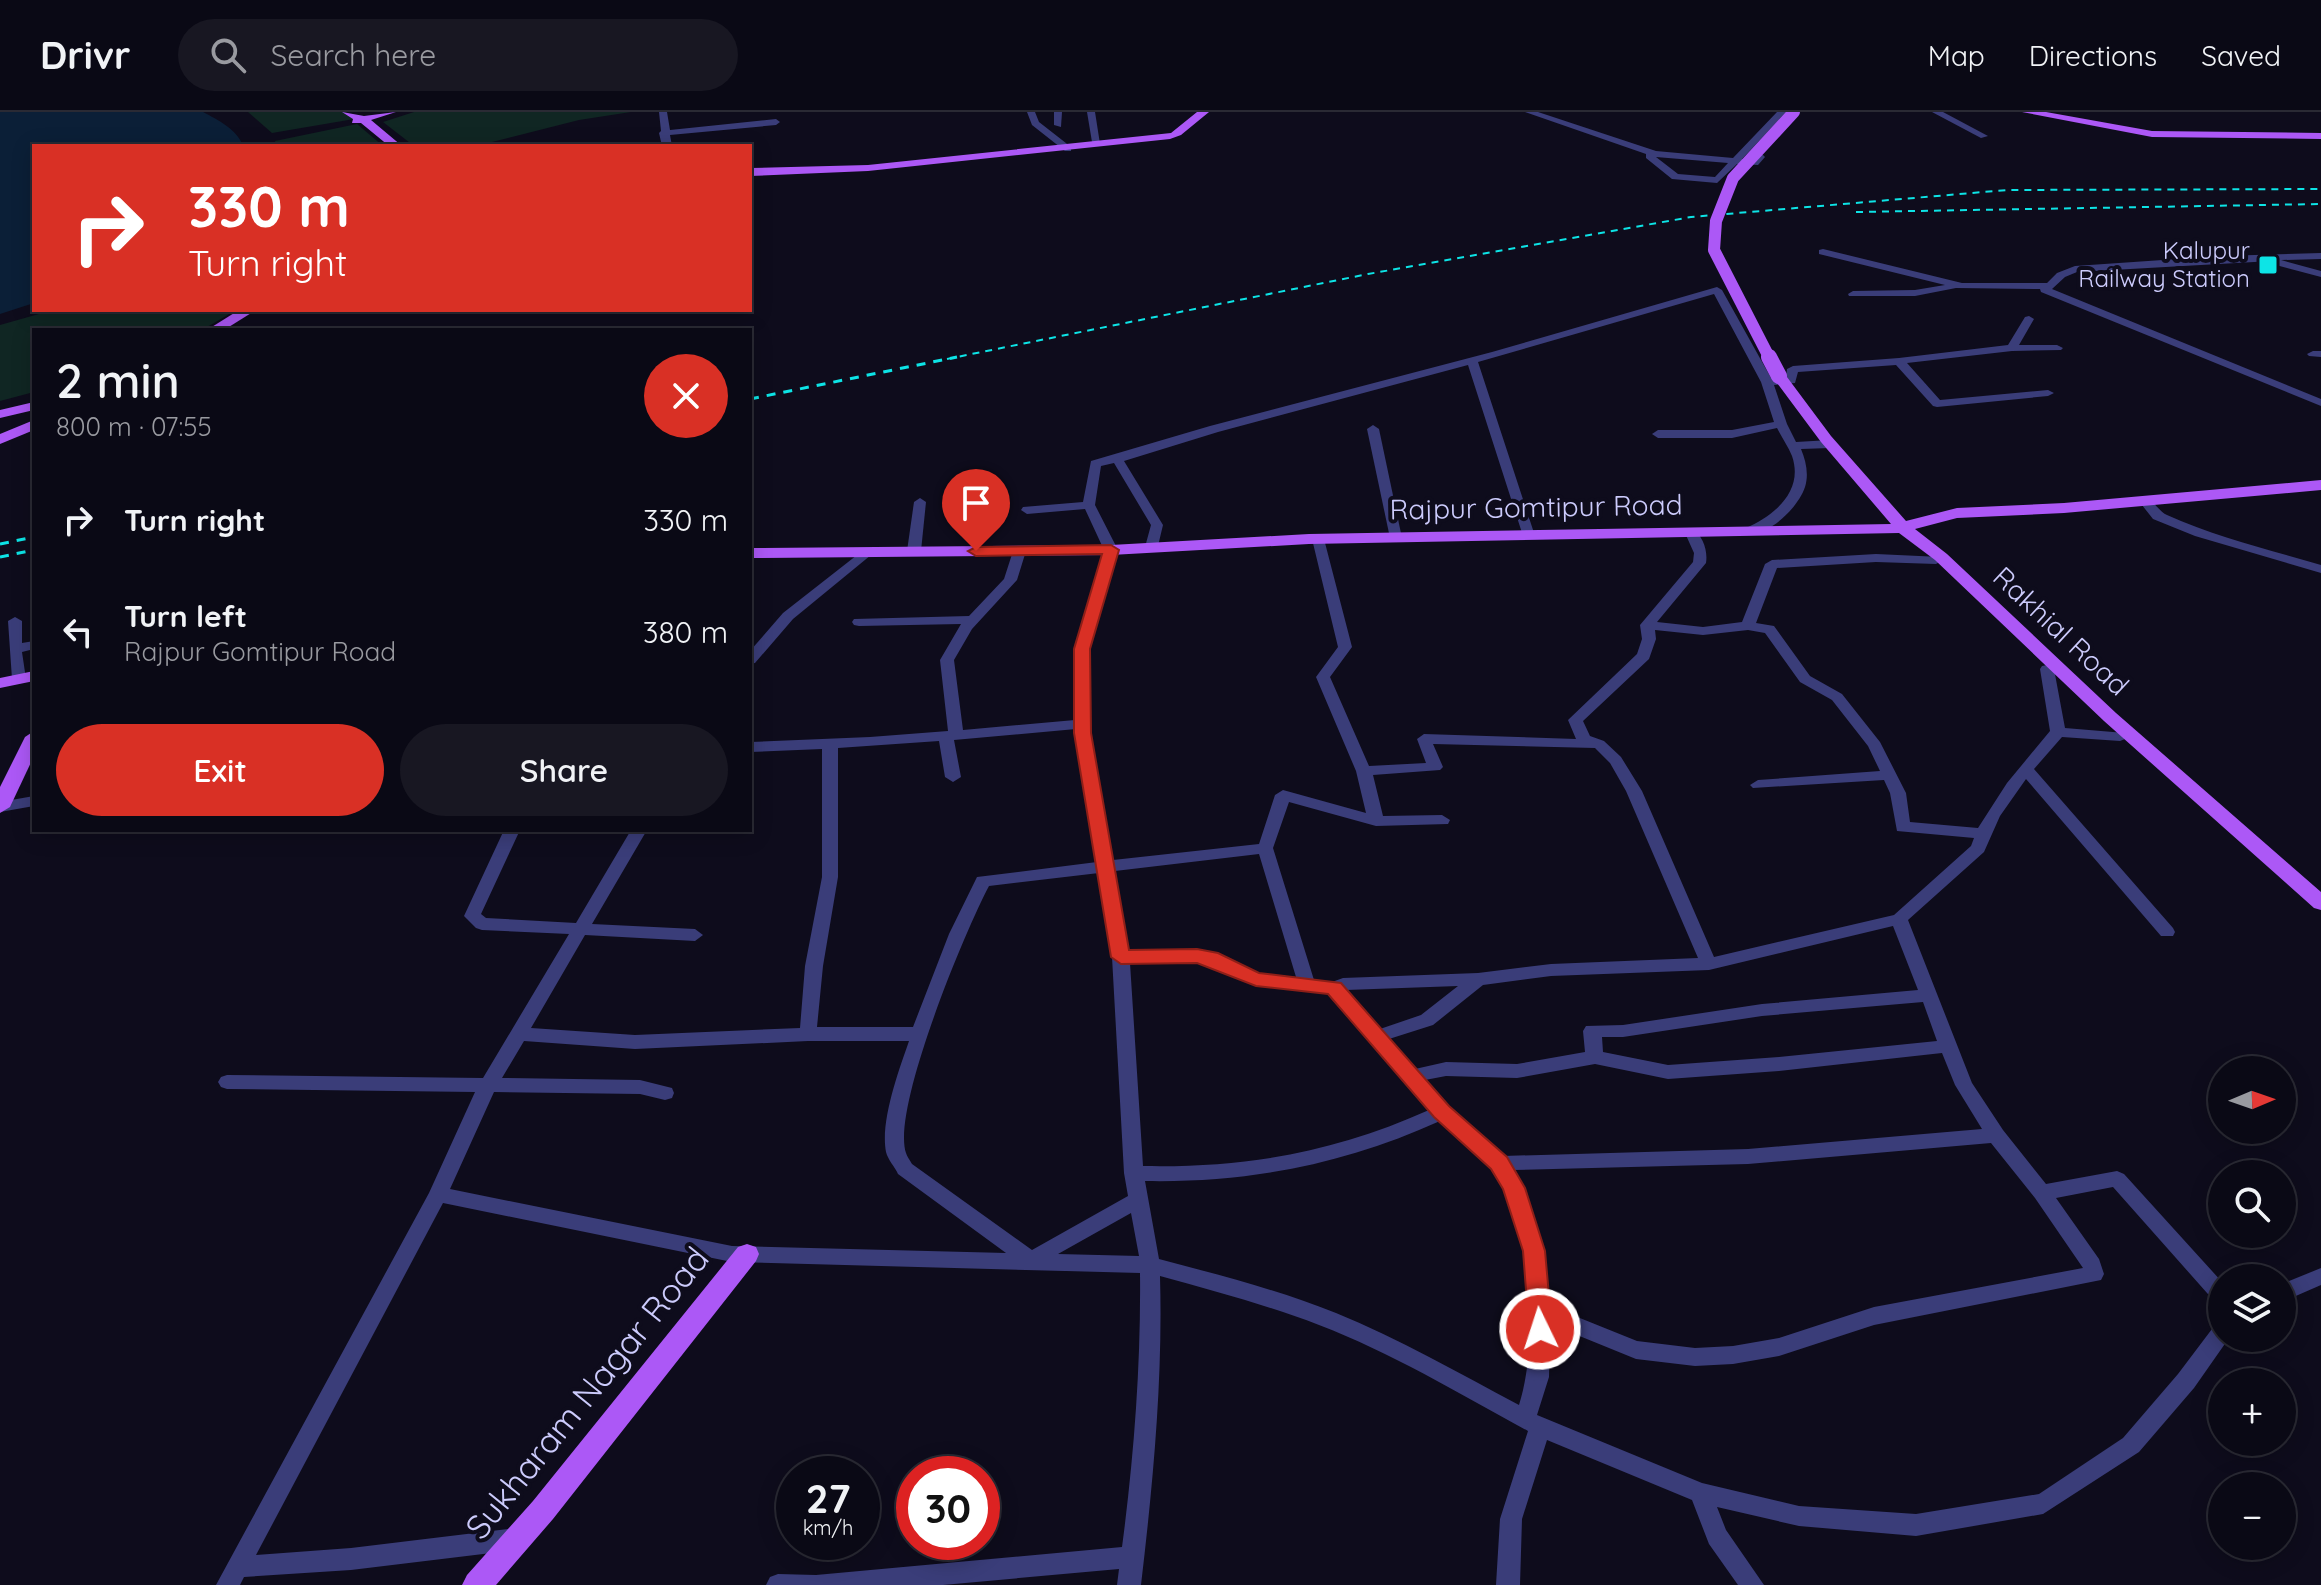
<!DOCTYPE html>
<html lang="en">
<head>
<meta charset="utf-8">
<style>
  :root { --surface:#0a0915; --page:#181722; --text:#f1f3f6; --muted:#999aa0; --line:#2a2a34; --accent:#d93025 }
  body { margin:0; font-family:Quicksand,sans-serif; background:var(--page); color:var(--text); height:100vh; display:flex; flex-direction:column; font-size:30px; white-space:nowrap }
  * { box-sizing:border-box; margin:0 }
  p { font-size:26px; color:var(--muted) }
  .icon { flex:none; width:44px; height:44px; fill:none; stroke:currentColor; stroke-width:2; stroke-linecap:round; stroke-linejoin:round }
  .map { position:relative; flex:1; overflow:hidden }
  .sheet { position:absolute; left:32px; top:216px; width:720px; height:504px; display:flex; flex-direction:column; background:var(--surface); border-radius:0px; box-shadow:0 4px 20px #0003,0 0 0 2px var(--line) }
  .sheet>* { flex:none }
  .top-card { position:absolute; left:32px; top:32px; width:720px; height:168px; border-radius:0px; box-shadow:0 4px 20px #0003,0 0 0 2px var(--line); background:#d93025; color:#fff; overflow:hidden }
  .needle { width:52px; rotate:88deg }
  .controls { position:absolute; left:2208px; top:944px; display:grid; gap:16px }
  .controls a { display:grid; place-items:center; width:88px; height:88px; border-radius:50%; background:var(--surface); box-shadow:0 4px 20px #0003,0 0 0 2px var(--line); font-size:40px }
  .speed { position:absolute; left:776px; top:1344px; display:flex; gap:16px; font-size:40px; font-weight:700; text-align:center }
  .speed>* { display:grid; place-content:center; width:104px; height:104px; border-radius:50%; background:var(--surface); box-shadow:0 4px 20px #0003,0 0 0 2px var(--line); line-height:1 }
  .speed small { font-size:20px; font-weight:400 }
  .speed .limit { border:12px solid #d22; background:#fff; color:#111 }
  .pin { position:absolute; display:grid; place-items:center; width:68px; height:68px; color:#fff; margin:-82px -34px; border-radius:50% 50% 50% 0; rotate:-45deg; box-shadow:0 0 8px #0007 }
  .pin .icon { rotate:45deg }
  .me { position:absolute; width:88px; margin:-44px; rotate:356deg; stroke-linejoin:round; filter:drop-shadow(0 0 6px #0008) }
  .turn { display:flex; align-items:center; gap:28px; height:168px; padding:0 24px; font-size:36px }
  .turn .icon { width:104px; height:104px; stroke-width:2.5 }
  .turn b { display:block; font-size:56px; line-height:68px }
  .round { display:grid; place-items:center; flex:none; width:84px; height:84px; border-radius:42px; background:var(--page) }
  .head { display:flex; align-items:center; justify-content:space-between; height:136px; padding:0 24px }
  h1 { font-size:48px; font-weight:600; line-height:60px }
  .action { display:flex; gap:16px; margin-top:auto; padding:16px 24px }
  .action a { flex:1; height:92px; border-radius:48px; background:var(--accent); color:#fff; font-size:32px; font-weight:600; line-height:92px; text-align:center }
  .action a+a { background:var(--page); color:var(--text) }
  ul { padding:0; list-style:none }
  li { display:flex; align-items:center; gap:24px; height:112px; padding:0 24px }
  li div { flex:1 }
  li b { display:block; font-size:30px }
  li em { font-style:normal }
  header { display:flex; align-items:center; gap:48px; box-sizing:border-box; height:112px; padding:0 40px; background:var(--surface); border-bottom:2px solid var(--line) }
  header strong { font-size:38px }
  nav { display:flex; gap:44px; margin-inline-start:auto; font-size:28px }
  .search { width:560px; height:72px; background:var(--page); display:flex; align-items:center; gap:20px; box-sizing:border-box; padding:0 28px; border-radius:44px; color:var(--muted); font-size:30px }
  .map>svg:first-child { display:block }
  .green { fill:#102623 }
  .water { fill:#0b1f37 }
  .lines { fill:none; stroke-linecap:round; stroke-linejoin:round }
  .minor { fill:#3a3d79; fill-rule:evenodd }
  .major { fill:#ac58f6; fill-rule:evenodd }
  .rail-far1 { stroke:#0de4e6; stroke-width:2; stroke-dasharray:7 6; stroke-linecap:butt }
  .rail { stroke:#0de4e6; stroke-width:3; stroke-dasharray:9 8; stroke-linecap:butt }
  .major-bridge-far1 { stroke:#ac58f6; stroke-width:12 }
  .major-bridge { stroke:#ac58f6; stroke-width:16 }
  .route { fill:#d93025; stroke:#8d1f18; stroke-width:2 }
  .poi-dot { fill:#0de4e6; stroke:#0e0c1c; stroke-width:3 }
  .labels { text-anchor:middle; stroke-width:8; stroke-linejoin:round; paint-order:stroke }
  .far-poi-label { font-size:24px; fill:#cccbfc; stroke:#0e0c1c; text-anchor:end }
  .street-label { font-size:28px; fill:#cccbfc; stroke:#0e0c1c }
  .near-street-label { font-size:34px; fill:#cccbfc; stroke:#0e0c1c }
</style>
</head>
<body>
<header>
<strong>Drivr</strong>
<div class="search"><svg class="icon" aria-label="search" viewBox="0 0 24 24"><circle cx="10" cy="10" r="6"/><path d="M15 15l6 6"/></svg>Search here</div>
<nav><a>Map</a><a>Directions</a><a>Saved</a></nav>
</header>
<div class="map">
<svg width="2321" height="1473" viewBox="0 0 2321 1473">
  <rect width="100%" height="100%" fill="#0e0c1c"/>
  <g class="green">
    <path d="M248 0H344L360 6 272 21Z"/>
    <path d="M414 0H631L579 8 476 34H414L383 10Z"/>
    <path d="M357 12 383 34H276L275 29Z"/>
    <path d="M53 198H236L202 218H34V280L0 289V213Z"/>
  </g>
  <path class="water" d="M0 0H203C218 8 237 17 243 34H34V191L0 202Z"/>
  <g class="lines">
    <g class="minor">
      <path d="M659 0H667L670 18 776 7 780 10 776 13 670 23 672 34H662L659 21 661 19Z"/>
      <path d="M1027 0H1035L1039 10 1071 35V39H1065L1032 13Z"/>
      <path d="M1054 0H1062L1061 15 1054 13Z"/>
      <path d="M1087 0H1095L1100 32 1092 30Z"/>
      <path d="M1525 0H1538L1656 39 1733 46 1777 0H1786L1742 47 1753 48 1757 43H1763L1765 45 1758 53 1737 52 1717 71 1672 67 1646 46V42ZM1656 45 1728 51 1715 65 1678 62Z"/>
      <path d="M1932 0H1943L1988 24 1981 26Z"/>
      <path d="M1823 137 1962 171H2047L2057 161 2075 154 2221 144 2321 141V147L2281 148 2321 159V165L2272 152V149L2077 160 2065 165 2052 177 2321 287V294L2041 180 2040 177 1956 176 1915 184H1849L1848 182 1853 179 1915 178 1945 173 1819 142V138Z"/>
      <path d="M1717 175 1722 178 1771 266H1786L1787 257 1793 254 1899 246 2008 233 2025 205 2029 204 2034 207 2019 233H2057L2063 236 2061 238 2012 239 1907 251 1940 288 2048 278 2054 281 2048 284 1937 295 1933 294 1896 253 1798 260 1795 271 1774 273 1787 312 1796 330 1830 328 1836 332 1830 336 1801 337C1806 349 1809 362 1805 375 1798 396 1769 424 1746 422V416C1775 403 1804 379 1792 344 1788 334 1782 326 1777 316L1732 326H1658L1652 322 1658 318H1732L1774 310 1761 270 1714 182 1478 250 1535 424 1534 427H1524L1523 424 1468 253 1218 320 1124 349 1163 413 1157 438 1152 439 1145 435 1151 413 1114 351 1101 354 1095 393 1118 438 1089 537 1090 621 1113 748 1259 732 1275 683 1283 678 1366 701 1356 659 1316 565 1338 535 1312 427 1313 424 1318 423 1324 427 1352 535 1330 565 1369 654 1426 651 1417 627 1424 622 1576 627 1568 608 1637 542 1642 527 1640 513 1693 450 1694 441 1685 421 1686 418 1691 417C1703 422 1708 439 1706 451L1657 510 1703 515 1742 510 1765 452 1772 448 1876 442 1941 445 1943 448 1936 452 1876 450 1777 456 1756 511 1774 514 1810 564 1842 582 1880 630 1906 681 1910 710 1978 716 2007 671 2050 619 2040 557 2042 554 2047 553 2054 557 2065 616 2125 621 2127 624 2125 627 2120 629 2062 625 2034 657 2173 816 2175 820 2173 824H2161L2026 667 2000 704 1984 740 1908 808 1972 971 2003 1018 2046 1072 2117 1059 2124 1062 2222 1170V1193L2215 1190 2113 1075 2056 1086 2099 1147 2104 1162 2101 1168 1874 1213 1779 1244 1733 1252 1695 1254 1636 1247 1550 1212 1549 1265 1537 1303 1702 1371 1799 1394 1916 1402 2039 1382 2123 1326 2178 1262 2215 1213 2222 1210V1226H2229L2194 1276 2139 1340 2043 1402 1916 1424 1799 1414 1717 1395 1726 1418 1764 1473H1738L1709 1432 1692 1388 1547 1328 1522 1407 1520 1473H1496L1500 1407 1528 1319C1460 1282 1392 1241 1319 1213 1267 1193 1214 1179 1160 1164 1163 1267 1153 1371 1141 1473H1117L1119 1457 943 1473H766L770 1465 778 1462 816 1463 1122 1435C1134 1345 1141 1252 1140 1161L732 1150 443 1091 256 1443 351 1436 516 1416 524 1419 527 1427 524 1435 516 1438 351 1458 244 1465 240 1473H216L429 1081 475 980 227 977 221 975 218 970 221 965 227 963 483 966 569 822 482 818 476 816 464 804 504 718H520L481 802 486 806 576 811 631 718H647L592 812 695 817 703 823 695 829 585 823 531 916 635 923 800 916 805 854 822 765V637L750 640V630L870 625 948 619 940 548 961 512 859 514 854 513 852 510 854 507 969 504 1004 467 1014 436H1024L1026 439 1017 468 972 517 954 548 963 618 1075 608V537L1104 438 1085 397 1027 402 1021 398 1023 395 1083 390 1091 349 1210 314 1492 240ZM1655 518 1703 523 1748 518 1765 521 1800 570 1832 588 1868 634 1880 659 1758 668 1750 673 1753 676 1884 668 1890 681 1897 719 1974 726 1971 734 1894 803 1714 845 1642 679 1621 645 1604 629 1590 624 1583 609 1649 547 1656 527ZM1076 617 1097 750 977 765 949 822 913 915H817L823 854 838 765V636L939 629 945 665 953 670 961 665 954 628ZM1433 632 1595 636 1610 651 1626 679 1698 846 1551 852 1478 861 1343 866 1332 870 1314 868 1273 736 1289 690 1376 714 1448 712 1450 708 1442 703 1383 704 1373 663 1440 658 1443 655ZM1259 742 1296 865 1259 861 1211 840 1128 839 1115 759ZM1099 761 1112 845 1124 1061 1128 1084 1032 1138 912 1052C910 1048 907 1045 906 1041 891 997 965 819 989 774ZM1893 814 1918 878 1762 892 1623 913 1586 914 1583 919 1585 940 1517 952 1446 950 1415 957 1389 927 1433 913 1483 873 1551 864 1709 858ZM1197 850 1208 851 1256 873 1329 882 1429 998C1335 1040 1247 1056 1143 1054L1130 851ZM1458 874 1421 903 1380 917 1346 878ZM1923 890 1937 929 1779 945 1668 953 1603 940 1602 925H1623L1762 904ZM524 929 635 937 808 929H909C899 958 880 1009 886 1040 888 1048 895 1055 898 1062L1006 1141 732 1134 450 1077 494 980 640 982 665 988 672 986 674 981 672 976 640 968 502 966ZM1942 941 1955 973 1982 1017 1748 1037 1503 1044 1449 995 1425 968 1446 964 1517 966 1595 952 1668 967 1779 959ZM1440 1009C1457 1025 1481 1040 1494 1059 1532 1115 1539 1230 1519 1293 1459 1261 1399 1227 1336 1201 1279 1178 1219 1163 1159 1147L1145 1069C1249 1071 1345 1052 1440 1009ZM1991 1031 2035 1086 2083 1156 1874 1195 1779 1226 1733 1234 1695 1236 1637 1229 1550 1194C1545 1147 1538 1099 1513 1058L1748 1052ZM1131 1101 1139 1144 1058 1142Z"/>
      <path d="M2313 239H2321V245L2309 244 2307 242Z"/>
      <path d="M1373 313 1379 317 1402 426 1396 430 1390 426 1367 317Z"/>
      <path d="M2144 384C2154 388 2158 399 2167 403 2216 425 2270 438 2321 453V461L2195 424 2153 407 2138 388Z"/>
      <path d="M920 386 926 390 921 439 914 443 907 439 914 390Z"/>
      <path d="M866 436 871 437V443L793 507 755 551 750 552V539L783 501Z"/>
      <path d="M15 505 22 509V531L34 529V537L22 540 26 567 19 571 12 567 8 509Z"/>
      <path d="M34 684V694L0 700V690Z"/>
      <path d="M2321 1156V1173L2282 1190V1172Z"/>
    </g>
    <g class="major">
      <path d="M342 0 364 4 396 0 371 8 402 34H389L361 11H352L353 7Z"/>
      <path d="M1197 0H1209L1181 23 1170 27 868 59 750 64V56L868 53 1171 21Z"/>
      <path d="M2022 0H2046L2152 19 2321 21V27L2152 25Z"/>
      <path d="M239 198H256L224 218H207Z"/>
      <path d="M1779 260 1784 261 1831 324 1906 409 1957 396 2064 391 2321 368V378L2064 401 1957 406 1915 417 1947 442 2116 601 2321 780V798L2314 796 2104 609 1935 448 1899 421 1309 432 1111 443 750 446V436L1111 433 1309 422 1891 412 1821 330 1774 267V261Z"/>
      <path d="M34 290V298L0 306V298Z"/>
      <path d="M34 308V318L0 332V322Z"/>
      <path d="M34 559V569L0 576V566Z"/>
      <path d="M34 619V644L10 695 0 701V675L25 625Z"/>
      <path d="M747 1132 756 1135 759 1142 756 1149 553 1407 496 1473H462L467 1463 533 1389 738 1135Z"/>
    </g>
    <g class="rail-far1">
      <path d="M1856 100 2321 92"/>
      <path d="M947 247 1368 162 1691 105 2007 78 2321 77"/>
    </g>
    <g class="rail">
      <path d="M750 287 957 245"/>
      <path d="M0 432 34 425"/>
      <path d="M0 445 34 438"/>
    </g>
    <path class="major-bridge-far1" d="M1770 247 1714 138 1716 109 1733 66 1794 0"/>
    <path class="major-bridge" d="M1769 245 1779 264"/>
  </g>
  <path class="route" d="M1111 433 1119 438 1090 537 1091 621 1129 838 1197 837 1218 841 1259 861 1341 871 1449 994 1507 1045 1525 1076 1545 1139 1552 1217 1549 1224 1540 1227 1532 1224 1529 1217 1523 1139 1503 1077 1491 1057 1434 1005 1328 882 1256 874 1197 851 1121 852 1111 845 1074 621V537L1102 442 976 444 968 439 976 435Z"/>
  <rect class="poi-dot" x="2258" y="143" width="20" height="20" rx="4"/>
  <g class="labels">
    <g class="far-poi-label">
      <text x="2250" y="147">Kalupur<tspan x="2250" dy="28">Railway Station</tspan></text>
    </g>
    <g class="street-label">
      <text transform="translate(1536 395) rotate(-1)" y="10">Rajpur Gomtipur Road</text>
      <text transform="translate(2061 519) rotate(43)" y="10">Rakhial Road</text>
    </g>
    <g class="near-street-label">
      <text transform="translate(587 1281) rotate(-51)" y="12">Sukharam Nagar Road</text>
    </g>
  </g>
</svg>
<div class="controls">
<a><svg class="needle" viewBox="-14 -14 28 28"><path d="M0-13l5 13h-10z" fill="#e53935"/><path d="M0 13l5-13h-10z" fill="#999aa0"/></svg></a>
<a><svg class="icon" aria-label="search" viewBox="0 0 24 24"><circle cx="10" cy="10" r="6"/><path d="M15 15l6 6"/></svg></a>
<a><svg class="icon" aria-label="layers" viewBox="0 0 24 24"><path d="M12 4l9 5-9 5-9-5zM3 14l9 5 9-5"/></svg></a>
<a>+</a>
<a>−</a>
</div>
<div class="speed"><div>27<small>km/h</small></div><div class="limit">30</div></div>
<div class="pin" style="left:976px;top:439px;background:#d93025"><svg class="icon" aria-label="arrive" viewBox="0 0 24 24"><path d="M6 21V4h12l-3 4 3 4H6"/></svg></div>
<svg class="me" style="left:1540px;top:1217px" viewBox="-20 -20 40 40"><circle r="17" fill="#d93025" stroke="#fff" stroke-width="3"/><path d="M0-11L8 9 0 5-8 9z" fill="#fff"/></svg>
<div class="top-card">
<div class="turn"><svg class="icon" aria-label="right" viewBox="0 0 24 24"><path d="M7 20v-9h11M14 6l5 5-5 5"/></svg><div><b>330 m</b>Turn right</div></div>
</div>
<section class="sheet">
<div class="head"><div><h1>2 min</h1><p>800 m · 07:55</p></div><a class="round" style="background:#d93025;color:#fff"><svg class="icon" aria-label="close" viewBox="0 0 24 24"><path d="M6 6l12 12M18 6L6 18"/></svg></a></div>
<ul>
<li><svg class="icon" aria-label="right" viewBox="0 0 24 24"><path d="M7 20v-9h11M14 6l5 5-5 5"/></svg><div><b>Turn right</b></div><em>330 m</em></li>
<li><svg class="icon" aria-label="left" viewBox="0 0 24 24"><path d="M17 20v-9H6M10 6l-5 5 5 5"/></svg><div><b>Turn left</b><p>Rajpur Gomtipur Road</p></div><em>380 m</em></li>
</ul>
<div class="action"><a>Exit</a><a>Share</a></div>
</section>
</div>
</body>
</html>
